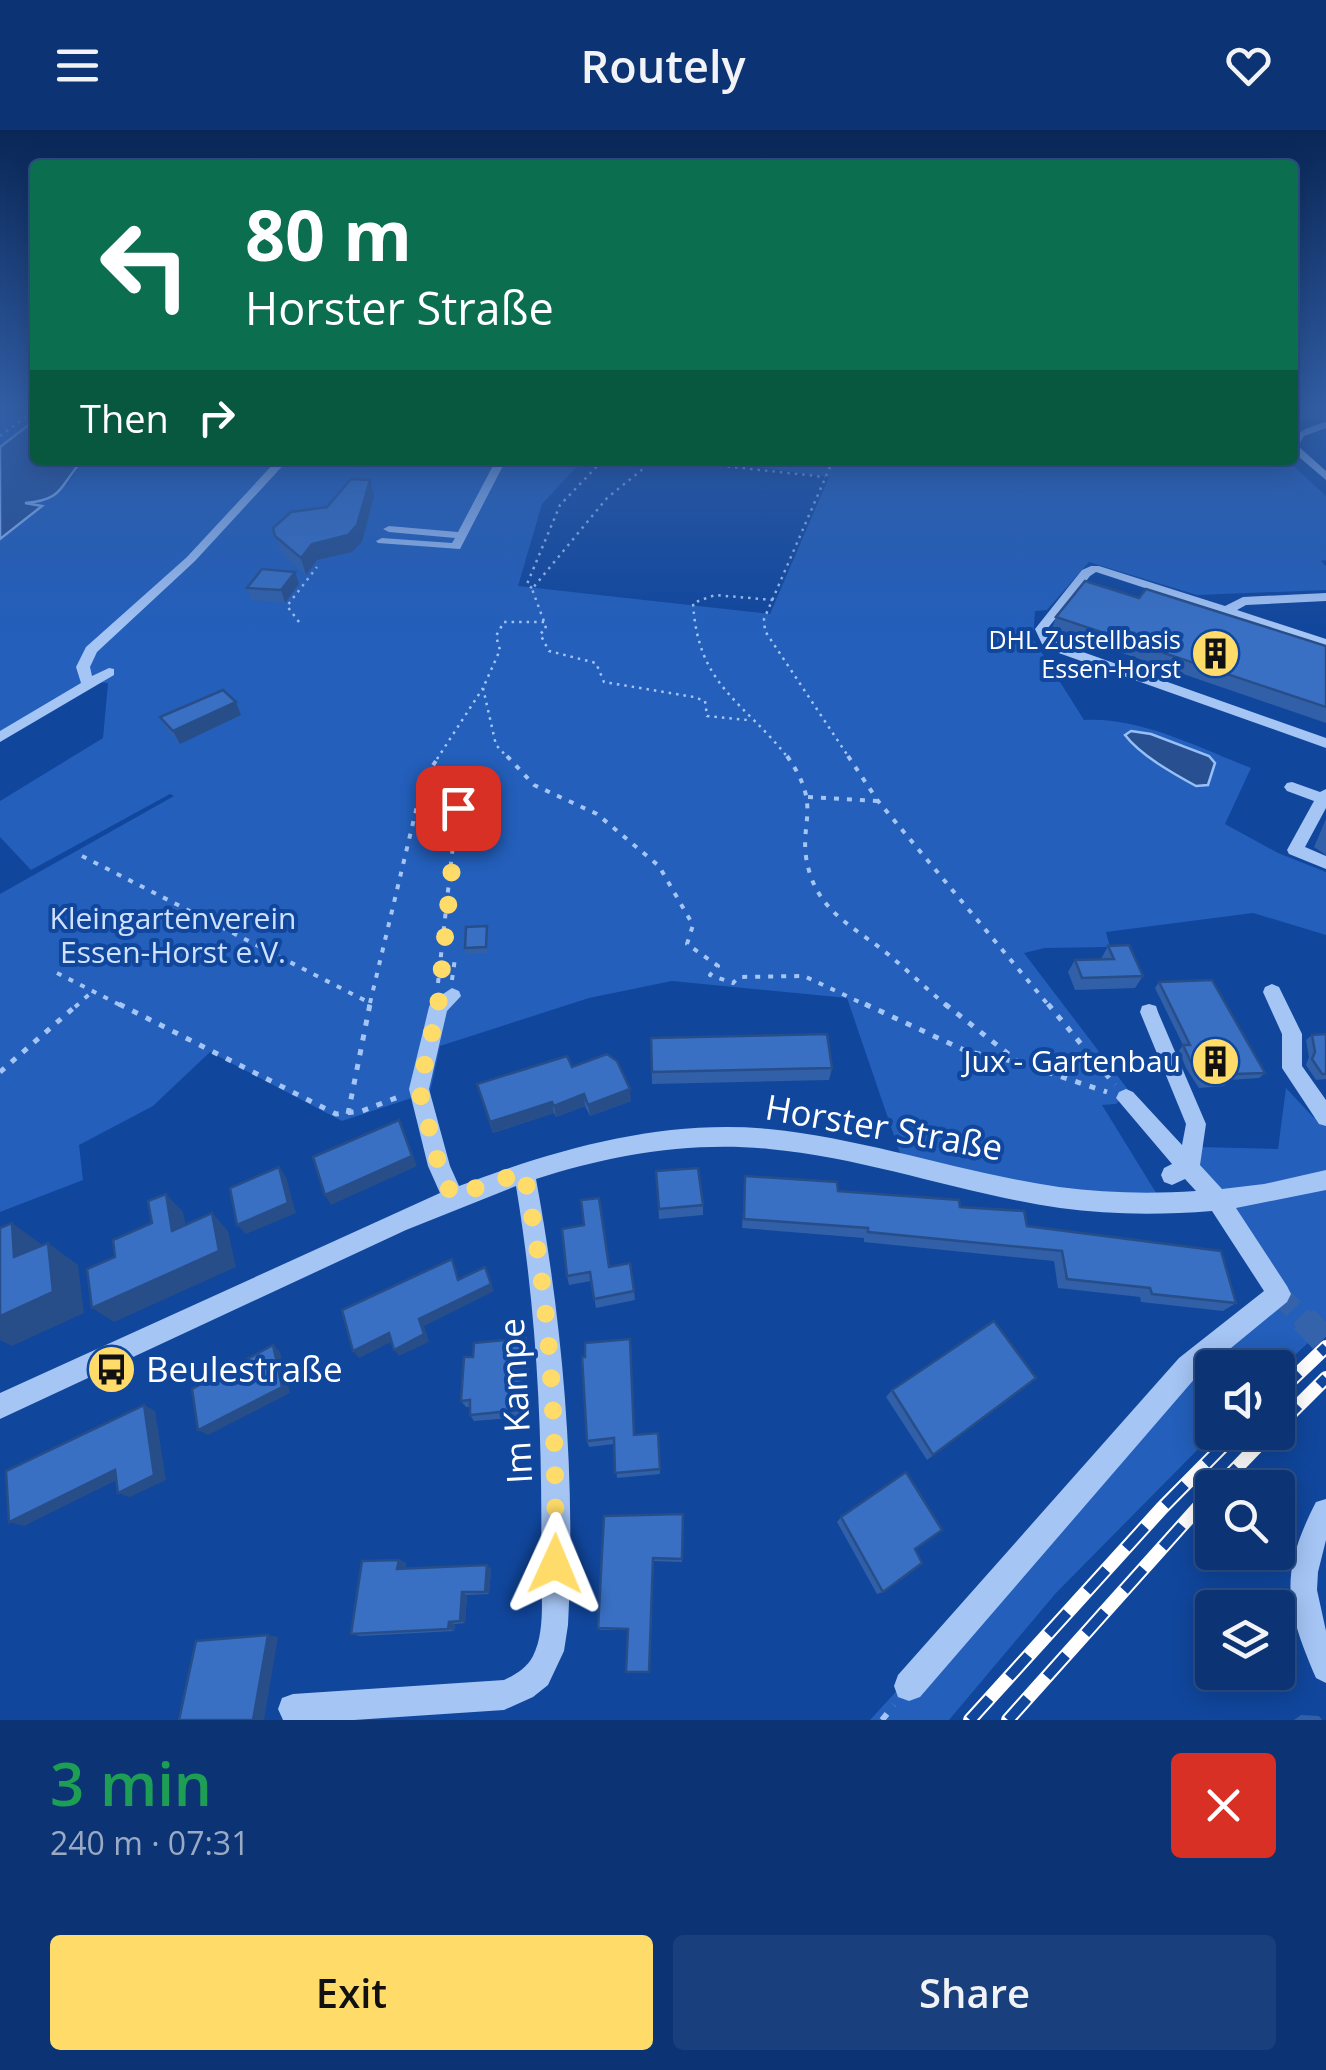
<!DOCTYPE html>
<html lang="en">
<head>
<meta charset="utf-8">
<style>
  :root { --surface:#0c3475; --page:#1a3f7d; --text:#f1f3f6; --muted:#9aaac5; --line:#2c4f87; --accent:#ffdc69 }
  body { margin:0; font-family:"Open Sans",sans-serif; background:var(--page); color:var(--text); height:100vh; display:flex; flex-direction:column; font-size:38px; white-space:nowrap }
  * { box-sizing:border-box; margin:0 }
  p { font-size:32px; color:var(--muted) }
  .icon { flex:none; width:55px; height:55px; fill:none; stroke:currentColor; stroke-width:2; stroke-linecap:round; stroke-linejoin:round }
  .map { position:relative; height:1590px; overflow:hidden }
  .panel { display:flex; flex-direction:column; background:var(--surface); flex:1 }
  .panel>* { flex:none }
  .guide { position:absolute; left:30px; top:30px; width:1268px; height:305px; border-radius:10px; box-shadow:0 5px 25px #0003,0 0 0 2px var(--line); background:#0b6e4f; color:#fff; overflow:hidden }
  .tools { position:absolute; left:1195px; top:1220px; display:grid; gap:20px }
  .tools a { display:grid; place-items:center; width:100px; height:100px; border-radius:10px; background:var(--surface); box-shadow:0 5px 25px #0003,0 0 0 2px var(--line); font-size:50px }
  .pin { position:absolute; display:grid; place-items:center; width:85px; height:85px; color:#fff; margin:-42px; border-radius:20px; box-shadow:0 5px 15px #0006 }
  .me { position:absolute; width:110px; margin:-55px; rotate:1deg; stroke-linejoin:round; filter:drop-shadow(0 0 8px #0008) }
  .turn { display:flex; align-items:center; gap:35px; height:210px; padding:0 50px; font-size:45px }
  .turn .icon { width:130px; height:130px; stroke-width:2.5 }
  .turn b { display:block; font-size:70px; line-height:85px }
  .then { display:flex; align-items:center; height:95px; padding:0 50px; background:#0003; gap:20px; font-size:38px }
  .round { display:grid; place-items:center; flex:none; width:105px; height:105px; border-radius:10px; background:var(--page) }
  .headline { display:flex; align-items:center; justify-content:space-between; height:170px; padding:0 50px }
  h1 { font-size:60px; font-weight:600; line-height:75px; color:#1e9e55 }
  .action { display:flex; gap:20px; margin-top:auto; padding:20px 50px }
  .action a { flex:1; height:115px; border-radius:10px; background:var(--accent); color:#111; font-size:40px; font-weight:600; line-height:115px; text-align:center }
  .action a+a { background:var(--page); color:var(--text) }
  header { display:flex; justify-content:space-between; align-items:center; height:130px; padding:0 50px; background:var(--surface); font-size:45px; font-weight:600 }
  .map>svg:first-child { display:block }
  .green { fill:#235fbb }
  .water { fill:#284f90; stroke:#97bff8; stroke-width:2.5 }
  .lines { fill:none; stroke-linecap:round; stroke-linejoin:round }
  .minor-tunnel-far1 { stroke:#3462ab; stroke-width:21; stroke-dasharray:21 10; stroke-linecap:butt }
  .minor-tunnel { stroke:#3462ab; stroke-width:28; stroke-dasharray:28 14; stroke-linecap:butt }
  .path-far3 { stroke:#a5c5f5; stroke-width:2.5; stroke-dasharray:2.5 5; stroke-linecap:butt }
  .path-far2 { stroke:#a5c5f5; stroke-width:4; stroke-dasharray:5 8; stroke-linecap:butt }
  .path-far1 { stroke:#a5c5f5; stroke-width:5; stroke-dasharray:6 9; stroke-linecap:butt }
  .path { stroke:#a5c5f5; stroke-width:6; stroke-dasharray:8 11; stroke-linecap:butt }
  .minor { fill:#a5c5f5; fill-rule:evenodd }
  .rail-casing { stroke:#fff; stroke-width:14 }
  .rail { stroke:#10469c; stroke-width:10; stroke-dasharray:29; stroke-linecap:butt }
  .wall { fill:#3160a9 }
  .shaded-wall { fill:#284e89 }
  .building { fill:#3970c4; stroke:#284e89; stroke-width:2.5 }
  .route { stroke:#ffdc69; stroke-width:18; stroke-dasharray:0 32.4 }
  .labels { text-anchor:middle; stroke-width:8; stroke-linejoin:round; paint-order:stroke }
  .far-poi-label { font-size:25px; fill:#fff; stroke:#10469c; text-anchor:end }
  .park-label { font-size:30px; fill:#cee1fe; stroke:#10469c }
  .poi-label { font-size:30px; fill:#fff; stroke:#10469c; text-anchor:end }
  .near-street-label { font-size:35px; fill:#fff; stroke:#10469c }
  .near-poi-label { font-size:35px; fill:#fff; stroke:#10469c; text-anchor:start }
</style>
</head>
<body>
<header><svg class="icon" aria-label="menu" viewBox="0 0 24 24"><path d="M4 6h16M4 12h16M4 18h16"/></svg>Routely<svg class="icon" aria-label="heart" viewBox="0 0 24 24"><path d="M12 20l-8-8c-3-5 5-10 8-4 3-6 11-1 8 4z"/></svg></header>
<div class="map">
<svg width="1326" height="1590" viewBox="0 0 1326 1590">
  <rect width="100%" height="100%" fill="#10469c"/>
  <g class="green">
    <path d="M0 278H35V290L0 317Z"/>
    <path d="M83 330H583L542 374 518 456 770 484 829 347 707 330H1287L1326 366V430L1321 431 1326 436V460L1197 465 1089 432 1047 480 1035 481 1033 509 1084 590C1141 587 1199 618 1251 638L1225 694 1278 723 1326 742V805L1253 783 1106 802 1110 817 1045 818 1024 823 1129 961 1116 974 1102 975 1158 1066H1059L902 1029 847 868 672 851 589 868 440 916 430 962 342 991 210 922 153 976 79 1015 83 1050 0 1082V764L174 666 170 664 31 740 0 707V671L103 608 108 553 95 552 0 603V409L41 376 23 374 67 355Z"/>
    <path d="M1286 958 1314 988 1326 985V1196L1278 1241V1238H1212L1214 1303 1056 1463 949 1590H870L1192 1238 1281 1165 1200 1035 1199 1017 1278 1019Z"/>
  </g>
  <g class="water">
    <path d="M35 290V330H83C59 355 65 370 25 373L42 376 0 409V317Z"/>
    <path d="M1131 601 1151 604 1209 626 1215 633 1208 655 1196 656C1174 644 1140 625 1125 605Z"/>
  </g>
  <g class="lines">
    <path class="minor-tunnel-far1" d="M1279 1164 1306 1192"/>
    <path class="minor-tunnel" d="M1304 1189 1326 1212"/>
    <g class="path-far3">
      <path d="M0 306 35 280"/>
      <path d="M654 330 607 368 532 459 545 494 546 499 540 504 549 521 596 533 604 552 694 567 705 571 707 586 748 590"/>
      <path d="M668 330 825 347"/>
      <path d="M833 330 764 489 765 501 850 629"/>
      <path d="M532 458 527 454 560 375 603 330"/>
      <path d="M773 470 715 465 693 473C698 557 743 570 789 629"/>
      <path d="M299 492 287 476 317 437"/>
      <path d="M437 629 483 558"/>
      <path d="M509 629 496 615 483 558 500 520 496 506 504 492H545"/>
    </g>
    <g class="path-far2">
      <path d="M507 626 534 655 597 684 659 736 693 795 687 814 718 836 710 845 733 853 739 847 804 846 870 877"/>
      <path d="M787 626C826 681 794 694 810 744 823 785 859 800 889 825 909 842 928 860 948 877"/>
      <path d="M848 626 878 671 1050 877"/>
      <path d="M808 667 878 671"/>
      <path d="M82 726 370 873 369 877"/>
      <path d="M57 843 124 877"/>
      <path d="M452 850 455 828"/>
      <path d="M438 853 457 678"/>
      <path d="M370 873 423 651 439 626"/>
      <path d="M75 877 93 861"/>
    </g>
    <g class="path-far1">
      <path d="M119 874 336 984 362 981 401 966"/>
      <path d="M865 874 966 921 1020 933 1107 962"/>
      <path d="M945 874 1016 930"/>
      <path d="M1048 874 1115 955"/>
      <path d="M0 942 78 874"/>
      <path d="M348 984 370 874"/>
    </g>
    <path class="path" d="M882 1590 894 1575"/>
    <g class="minor">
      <path d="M1326 292V298L1304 306 1298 316 1326 341V350L1292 321C1292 300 1308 298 1326 292Z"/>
      <path d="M277 330H288L195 431 97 522 90 537 92 546 109 538 114 539V545L0 612V601L81 553 76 537 86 517 187 427Z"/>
      <path d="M496 330H506L460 419 378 413 376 411 382 408 452 413 455 408 389 402 383 399 389 396 458 402Z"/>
      <path d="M1091 436H1099L1225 476 1243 467 1326 463V471L1246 475 1237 480 1326 509V517L1096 442 1090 446 1047 499 1052 509 1063 515 1326 608V618L1053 521 1042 514 1035 499 1082 440Z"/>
      <path d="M1292 652 1320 662 1326 659V678L1305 717 1326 726V739L1289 724 1287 720 1314 671 1287 661 1284 657 1287 653Z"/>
      <path d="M1272 854 1279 857 1302 904V936L1326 970V996L1319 994 1282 938V904L1263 862 1265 857Z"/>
      <path d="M452 858 459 861 461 866 447 881 429 959 450 1036 459 1056C557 1019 662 989 769 999 868 1009 962 1043 1059 1057 1105 1063 1150 1064 1196 1061L1185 1049 1172 1055 1164 1052 1161 1045 1164 1038 1172 1034 1116 968 1119 962 1126 959 1133 962 1182 1015 1186 994 1140 882 1142 876 1149 874 1156 876 1158 882 1206 994 1200 1035 1222 1059 1264 1054 1326 1040V1060L1236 1078 1287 1156 1291 1164 1287 1172 1197 1246 920 1567 909 1571 898 1567 894 1556 898 1545 1179 1228 1264 1161 1212 1081C1161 1085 1110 1085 1060 1078 962 1064 868 1028 769 1019 691 1011 610 1025 536 1049 563 1195 576 1346 568 1495L564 1521 548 1555 533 1567 504 1580 354 1590H283L278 1579 282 1568 293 1564 504 1550C515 1545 527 1538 533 1526 546 1500 541 1463 541 1435 543 1308 537 1182 516 1056L406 1100 0 1289V1263L440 1063 428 1036 409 959 429 877 431 872Z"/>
      <path d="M1326 1369V1410L1318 1442 1317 1460 1326 1501V1553L1316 1548C1285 1476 1279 1444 1316 1372Z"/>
    </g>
    <defs>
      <g id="rail">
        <path d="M1278 1263 1326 1217"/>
        <path d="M1278 1296 1326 1248"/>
        <path d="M1217 1358 1271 1302"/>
        <path d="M970 1590 1162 1378 1237 1302"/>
        <path d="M1008 1590 1212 1362"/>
      </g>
    </defs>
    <use href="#rail" class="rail-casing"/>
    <use href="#rail" class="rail"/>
  </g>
  <g class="wall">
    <rect x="1292" y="278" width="34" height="11"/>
    <path d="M374 366 362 412 352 422 317 430 306 445 281 423 273 398 327 377Z"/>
    <path d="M295 442 299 454 285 473 251 470 247 458Z"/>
    <path d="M1056 487 1326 516V593L1052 499Z"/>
    <path d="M241 585 180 614 167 600 160 587Z"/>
    <path d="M1326 689V725L1314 717Z"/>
    <path d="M487 796 489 802 487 823 466 825 465 818Z"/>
    <path d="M1108 816 1143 846 1135 858 1075 860 1068 842 1075 830 1101 829Z"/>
    <path d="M1159 852 1265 943 1259 948 1230 950 1224 956 1199 958 1186 938 1179 921 1183 915 1155 858Z"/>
    <path d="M1326 904V949L1316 950 1306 935 1309 927 1306 910 1312 905Z"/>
    <path d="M651 908 832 938 829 950 652 954Z"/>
    <path d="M572 937 631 971 590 986 585 976 556 987 554 983 493 1003 477 954Z"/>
    <path d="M656 1041 703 1075V1085L659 1089Z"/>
    <path d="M745 1046 838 1061 960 1077 1027 1096 1236 1173 1223 1181 1141 1172 1140 1167 1058 1158 1054 1131 864 1112V1108L742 1098Z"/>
    <path d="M609 1137 634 1161 635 1170 596 1178 591 1151 569 1155 567 1146Z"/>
    <path d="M529 1216V1241L518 1248 528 1262V1282L523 1287 474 1291 470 1285V1277H466L461 1271 473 1227Z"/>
    <path d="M1028 1255 927 1330 886 1267 892 1260Z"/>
    <path d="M658 1303 660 1344 617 1348 614 1314 589 1317 587 1311Z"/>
    <path d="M683 1384 682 1432 653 1431 628 1500H600L598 1498Z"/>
    <path d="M841 1387 915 1419 883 1462 877 1464 837 1392Z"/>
    <path d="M399 1430 406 1433 405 1438 491 1439 489 1464 467 1465 465 1493 455 1494 454 1501 360 1506 351 1504Z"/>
    <path d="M1301 1585 1319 1586 1322 1590H1294Z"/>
  </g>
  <g class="shaded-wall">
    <path d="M370 350 374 366 362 412 352 422 317 430 306 445 301 428Z"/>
    <path d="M295 442 299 454 285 473 281 460Z"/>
    <path d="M236 572 241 585 180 614 173 601Z"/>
    <path d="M630 959 631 971 590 986 588 975Z"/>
    <path d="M584 964 585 976 556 987 554 976Z"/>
    <path d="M552 972 554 983 493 1003 490 992Z"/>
    <path d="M399 990 417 1036 331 1075 325 1065Z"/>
    <path d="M279 1037 286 1047 296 1083 246 1104 237 1095Z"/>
    <path d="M166 1064 183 1082 190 1118 172 1101Z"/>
    <path d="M212 1083 228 1101 236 1137 114 1192 92 1178Z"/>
    <path d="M12 1093 44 1116 14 1127Z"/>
    <path d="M48 1113 78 1135 84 1183 12 1216 0 1210V1186Z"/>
    <path d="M485 1137 494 1161 424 1196 429 1212 399 1226 394 1220 419 1189Z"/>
    <path d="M389 1203 395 1210 359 1228 353 1221Z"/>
    <path d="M526 1208 529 1216V1241L516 1250 513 1242Z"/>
    <path d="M273 1215 280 1222 290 1263 208 1305 198 1300Z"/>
    <path d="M525 1255 528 1262V1282L523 1287 520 1280Z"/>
    <path d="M144 1275 155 1281 166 1350 130 1367 118 1363Z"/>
    <path d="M115 1340 127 1345 24 1396 9 1392Z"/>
    <path d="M399 1430 406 1433 404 1442 397 1439Z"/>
    <path d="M487 1435 491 1439 489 1464 485 1462Z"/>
    <path d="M462 1462 467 1465 465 1493 460 1491Z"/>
    <path d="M449 1492 455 1494 454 1501 448 1499Z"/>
    <path d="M268 1505 278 1507 264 1590H253Z"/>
  </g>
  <g class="building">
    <path d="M351 349 370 350 357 395 348 405 312 414 301 428 275 406 273 398 291 382 327 377Z"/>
    <path d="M262 439 295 442 281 460 247 458Z"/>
    <path d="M1085 451 1139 468 1146 459 1326 516V577L1056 487Z"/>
    <path d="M223 560 236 572 173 601 160 587Z"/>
    <path d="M487 796 486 817 465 818 466 797Z"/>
    <path d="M1129 815 1143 846 1082 848 1075 830 1114 829 1108 816Z"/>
    <path d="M1212 850 1265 943 1235 944 1229 951 1204 952 1191 932 1183 915H1190L1159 852Z"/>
    <path d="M827 904 832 938 652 942 651 908Z"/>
    <path d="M1326 904V944H1322L1312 929 1315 922 1312 905Z"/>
    <path d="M607 924 617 931 630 959 588 975 584 964 554 976 552 972 490 992 477 954 567 926 572 937Z"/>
    <path d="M399 990 412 1026 325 1065 313 1027Z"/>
    <path d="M279 1037 288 1073 237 1095 230 1058Z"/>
    <path d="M698 1038 703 1075 659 1079 656 1041Z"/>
    <path d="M745 1046 837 1052 838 1061 959 1070 960 1077 1024 1081 1027 1096 1221 1121 1236 1173 1152 1164 1150 1158 1067 1149 1062 1121 868 1102V1098L744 1089Z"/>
    <path d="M166 1064 172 1101 212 1083 219 1121 92 1178 87 1139 115 1127 113 1110 152 1093 148 1071Z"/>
    <path d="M599 1068 609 1137 630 1133 634 1161 594 1169 590 1142 567 1146 562 1099 584 1095 581 1070Z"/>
    <path d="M12 1093 14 1127 48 1113 53 1162 0 1186V1098Z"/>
    <path d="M452 1129 458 1150 485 1137 491 1154 419 1189 424 1204 394 1220 389 1203 353 1221 342 1180Z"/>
    <path d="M994 1191 1036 1248 933 1325 892 1260Z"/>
    <path d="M526 1208V1233L513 1242 525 1255V1275L520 1280 470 1285V1270L461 1271 464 1227H473L474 1213Z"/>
    <path d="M630 1209 634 1305 658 1303 660 1339 615 1343 614 1308 587 1311 582 1227H585V1213Z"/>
    <path d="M273 1215 282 1257 198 1300 192 1259Z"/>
    <path d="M144 1275 154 1345 118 1363 115 1340 9 1392 6 1341Z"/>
    <path d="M906 1342 942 1400 915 1419 922 1433 883 1462 841 1387Z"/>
    <path d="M683 1384 682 1429 653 1428 649 1542H626L628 1499 598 1498 604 1386Z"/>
    <path d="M399 1430 397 1439 487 1435 485 1462H462L460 1491 449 1492 448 1499 351 1504 362 1431Z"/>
    <path d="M268 1505 253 1590H179L196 1511Z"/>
  </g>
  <linearGradient id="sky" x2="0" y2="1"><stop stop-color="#092656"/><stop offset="0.55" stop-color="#315da4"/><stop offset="1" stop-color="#315da4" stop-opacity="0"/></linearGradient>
  <rect width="1326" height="501" fill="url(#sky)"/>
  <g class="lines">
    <path class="route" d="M458 678 438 877 419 959 439 1036 452 1066 524 1042C551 1179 557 1294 555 1434"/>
  </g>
  <defs>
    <symbol id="building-disc" viewBox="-11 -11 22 22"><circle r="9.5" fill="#ffdc69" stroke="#10469c"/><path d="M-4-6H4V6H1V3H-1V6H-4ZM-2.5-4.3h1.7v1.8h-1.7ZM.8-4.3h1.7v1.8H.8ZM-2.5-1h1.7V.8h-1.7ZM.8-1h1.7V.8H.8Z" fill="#111"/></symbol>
    <symbol id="bus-disc" viewBox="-11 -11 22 22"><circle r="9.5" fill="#ffdc69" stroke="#10469c"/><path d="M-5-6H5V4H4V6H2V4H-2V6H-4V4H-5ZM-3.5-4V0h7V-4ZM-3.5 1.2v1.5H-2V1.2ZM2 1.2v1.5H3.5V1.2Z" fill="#111"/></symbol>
  </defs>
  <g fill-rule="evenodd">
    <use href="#building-disc" x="1188" y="496" width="55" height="55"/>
    <use href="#building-disc" x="1188" y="904" width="55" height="55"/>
    <use href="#bus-disc" x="84" y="1212" width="55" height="55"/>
  </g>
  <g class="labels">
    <g class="far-poi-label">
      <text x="1181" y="519">DHL Zustellbasis<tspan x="1181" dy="29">Essen-Horst</tspan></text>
    </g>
    <g class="park-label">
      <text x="173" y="799">Kleingartenverein<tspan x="173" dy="34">Essen-Horst e.V.</tspan></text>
    </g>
    <g class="poi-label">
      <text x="1181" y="942">Jux - Gartenbau</text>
    </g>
    <g class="near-street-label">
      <text transform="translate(884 998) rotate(10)" y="12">Horster Straße</text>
      <text transform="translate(516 1271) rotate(-93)" y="12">Im Kampe</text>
    </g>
    <g class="near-poi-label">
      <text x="146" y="1252">Beulestraße</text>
    </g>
  </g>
</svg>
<div class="tools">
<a><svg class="icon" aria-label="sound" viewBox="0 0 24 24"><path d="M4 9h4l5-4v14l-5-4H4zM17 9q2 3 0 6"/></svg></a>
<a><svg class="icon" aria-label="search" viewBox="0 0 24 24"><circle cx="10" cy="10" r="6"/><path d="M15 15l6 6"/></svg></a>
<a><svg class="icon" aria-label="layers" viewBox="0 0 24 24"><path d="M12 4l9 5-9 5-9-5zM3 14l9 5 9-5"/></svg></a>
</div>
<div class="pin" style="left:458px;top:678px;background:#d93025"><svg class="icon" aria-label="arrive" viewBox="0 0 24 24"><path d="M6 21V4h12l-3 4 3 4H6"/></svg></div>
<svg class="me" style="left:555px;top:1434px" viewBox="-20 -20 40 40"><path d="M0-17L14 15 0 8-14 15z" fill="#ffdc69" stroke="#fff" stroke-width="4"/></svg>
<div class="guide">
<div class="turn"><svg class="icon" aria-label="left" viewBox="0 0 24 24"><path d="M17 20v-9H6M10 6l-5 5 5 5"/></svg><div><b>80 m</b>Horster Straße</div></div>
<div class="then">Then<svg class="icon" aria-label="right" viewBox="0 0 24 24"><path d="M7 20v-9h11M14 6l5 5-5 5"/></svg></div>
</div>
</div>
<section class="panel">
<div class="headline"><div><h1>3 min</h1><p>240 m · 07:31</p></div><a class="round" style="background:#d93025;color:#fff"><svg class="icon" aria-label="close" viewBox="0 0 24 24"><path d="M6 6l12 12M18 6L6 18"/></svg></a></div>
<div class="action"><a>Exit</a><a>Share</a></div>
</section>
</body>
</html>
